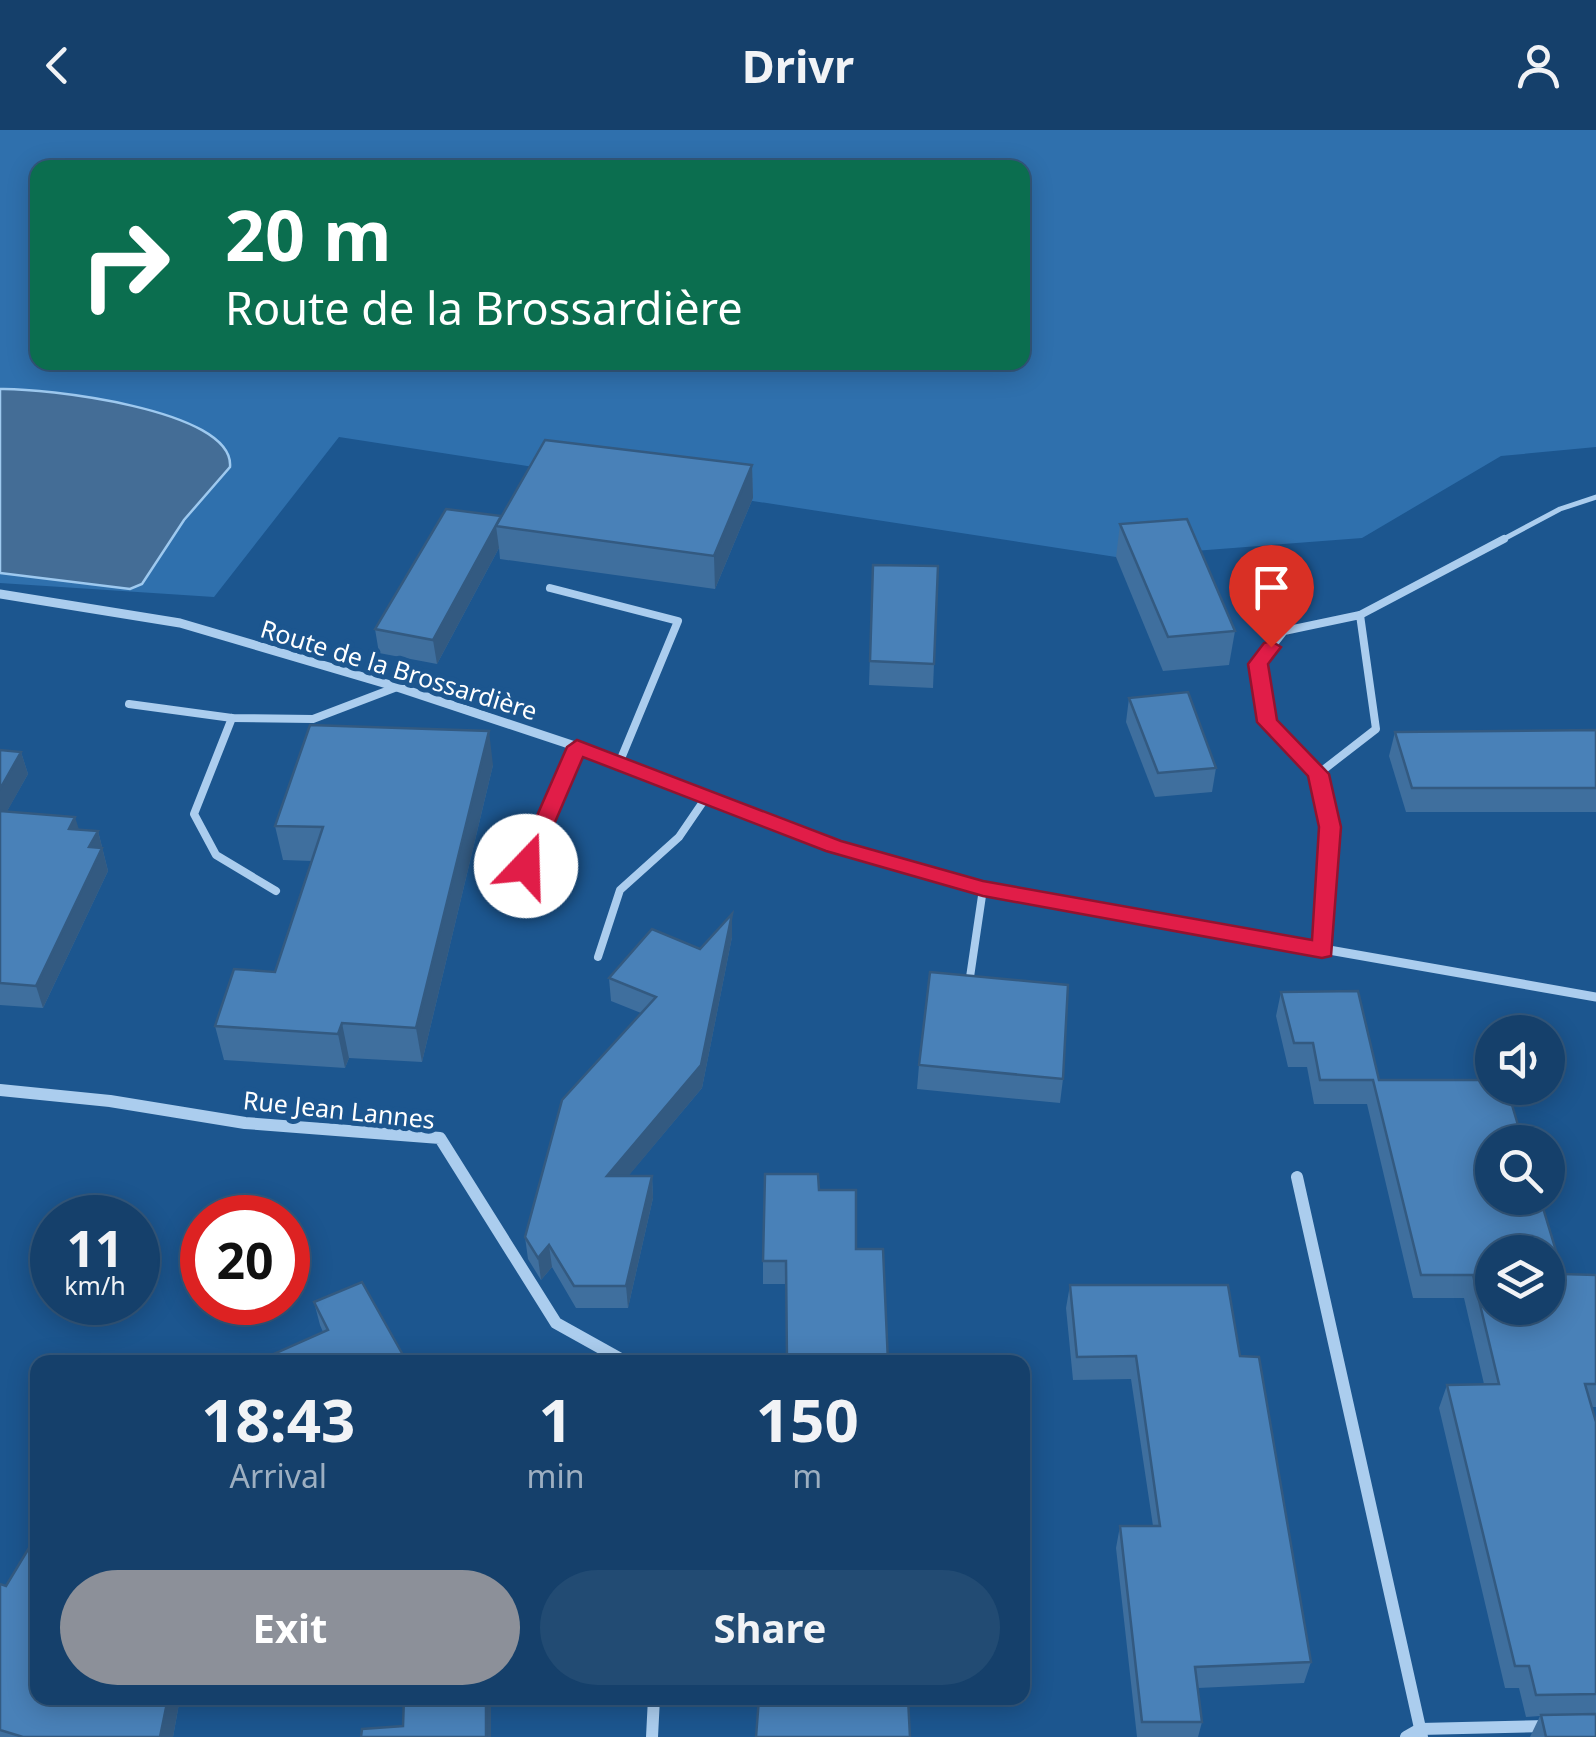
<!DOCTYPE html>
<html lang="en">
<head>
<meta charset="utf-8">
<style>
  :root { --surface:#15406b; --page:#224b73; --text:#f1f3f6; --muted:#9dafc1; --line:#34597e; --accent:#8c9099 }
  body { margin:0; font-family:"Noto Sans",sans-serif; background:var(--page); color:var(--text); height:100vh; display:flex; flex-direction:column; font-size:38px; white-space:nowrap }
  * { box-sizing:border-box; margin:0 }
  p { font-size:32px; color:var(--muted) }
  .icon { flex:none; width:55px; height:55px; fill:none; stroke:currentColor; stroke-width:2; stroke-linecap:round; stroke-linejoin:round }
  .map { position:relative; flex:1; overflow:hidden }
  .sheet { position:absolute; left:30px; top:1225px; width:1000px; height:350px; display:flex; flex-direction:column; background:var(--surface); border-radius:20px; box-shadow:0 5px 25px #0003,0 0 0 2px var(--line) }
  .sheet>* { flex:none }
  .top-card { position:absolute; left:30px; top:30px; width:1000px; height:210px; border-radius:20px; box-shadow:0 5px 25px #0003,0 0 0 2px var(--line); background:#0b6e4f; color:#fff; overflow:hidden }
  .buttons { position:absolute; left:1475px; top:885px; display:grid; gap:20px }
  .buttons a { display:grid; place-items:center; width:90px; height:90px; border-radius:50%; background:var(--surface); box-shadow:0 5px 25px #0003,0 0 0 2px var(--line); font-size:50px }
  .speed { position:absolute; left:30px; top:1065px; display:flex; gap:20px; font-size:50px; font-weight:700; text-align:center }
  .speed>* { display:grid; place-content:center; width:130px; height:130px; border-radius:50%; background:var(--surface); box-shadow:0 5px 25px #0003,0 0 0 2px var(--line); line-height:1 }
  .speed small { font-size:25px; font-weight:400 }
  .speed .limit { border:15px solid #d22; background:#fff; color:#111 }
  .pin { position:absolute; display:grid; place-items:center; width:85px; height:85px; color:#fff; margin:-102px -42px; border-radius:50% 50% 50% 0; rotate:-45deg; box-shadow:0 0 10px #0007 }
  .pin .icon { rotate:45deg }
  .me { position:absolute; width:110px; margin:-55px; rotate:21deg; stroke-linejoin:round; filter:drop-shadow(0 0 8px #0008) }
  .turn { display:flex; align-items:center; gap:35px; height:210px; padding:0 30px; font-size:45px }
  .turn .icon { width:130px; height:130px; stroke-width:2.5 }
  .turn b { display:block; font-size:70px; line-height:85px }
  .eta { display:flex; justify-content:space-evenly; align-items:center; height:170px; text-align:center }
  .eta b { font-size:60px; font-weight:700; line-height:70px }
  .action { display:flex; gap:20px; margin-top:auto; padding:20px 30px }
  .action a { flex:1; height:115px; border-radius:60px; background:var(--accent); color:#fff; font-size:40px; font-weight:700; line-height:115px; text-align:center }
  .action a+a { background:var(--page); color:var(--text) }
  header { display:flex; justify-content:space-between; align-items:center; height:130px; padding:0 30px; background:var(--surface); font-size:45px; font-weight:700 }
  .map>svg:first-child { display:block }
  .green { fill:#2f70ad; fill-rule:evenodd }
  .water { fill:#446d96; stroke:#9ec9ef; stroke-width:2.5 }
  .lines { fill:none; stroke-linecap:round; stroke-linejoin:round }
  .service-far1 { stroke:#abcdee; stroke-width:5 }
  .service { stroke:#abcdee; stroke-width:8 }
  .minor-far1 { stroke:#abcdee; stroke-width:9 }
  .minor { stroke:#abcdee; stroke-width:12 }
  .wall { fill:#3f6f9e }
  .shaded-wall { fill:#335a81 }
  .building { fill:#4981b8; stroke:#335a81; stroke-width:2.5; fill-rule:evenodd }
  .route { fill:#e11d48; stroke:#92132f; stroke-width:2.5 }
  .labels { text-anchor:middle; stroke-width:10; stroke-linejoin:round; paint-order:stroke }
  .street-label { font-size:25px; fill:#fff; stroke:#1c568f }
</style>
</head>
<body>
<header><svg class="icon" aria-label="back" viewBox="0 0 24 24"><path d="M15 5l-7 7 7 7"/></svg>Drivr<svg class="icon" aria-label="person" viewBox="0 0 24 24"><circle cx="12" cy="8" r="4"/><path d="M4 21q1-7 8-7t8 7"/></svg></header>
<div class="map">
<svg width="1596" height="1607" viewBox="0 0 1596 1607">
  <rect width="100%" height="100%" fill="#1c568f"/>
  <path class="green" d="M0 0H1596V317L1501 326 1362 408 1116 427 339 307 214 467 0 453ZM38 38H1022V232H38Z"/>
  <path class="water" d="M0 259C42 258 235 279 230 337L184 390 142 454 130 459 0 443Z"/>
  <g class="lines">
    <path class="service-far1" d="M1500 411 1560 379 1596 367"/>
    <g class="service">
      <path d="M550 458 678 491 620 631"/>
      <path d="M1360 485 1504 409"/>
      <path d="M1360 485 1376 599 1318 644 1267 592 1258 534 1284 501Z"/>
      <path d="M129 574 232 588 313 589 397 557"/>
      <path d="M232 588 194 684 216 725 276 761"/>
      <path d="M1318 644 1330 697 1322 820"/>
      <path d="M518 762 534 710 577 617"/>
      <path d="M598 827 620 760 679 707 707 666"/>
      <path d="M970 847 983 759"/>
    </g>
    <path class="minor-far1" d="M0 464 180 493 397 557 620 631 833 716 983 759 1596 867"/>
    <g class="minor">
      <path d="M0 960 110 971 245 993 440 1008 556 1193 626 1232"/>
      <path d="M1297 1047 1422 1607"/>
      <path d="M652 1607 654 1568"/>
      <path d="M1406 1607 1420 1599 1548 1596"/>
    </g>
  </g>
  <g class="wall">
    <path d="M752 335 753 368 715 459 500 429 499 418 437 534 379 523 375 499 501 386Z"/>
    <path d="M1120 394 1235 501 1229 535 1163 541 1116 427Z"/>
    <path d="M873 435 938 436 933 558 869 555Z"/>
    <path d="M1129 568 1216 638 1212 662 1155 667 1126 592Z"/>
    <path d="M1596 600V682H1406L1389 626 1395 602Z"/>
    <path d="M0 620 21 622 28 644 7 681 79 700 98 701 108 741 43 878 0 875Z"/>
    <path d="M493 635 422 932 349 928 345 938 224 930 215 896 275 842 312 731 283 730 275 696Z"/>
    <path d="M732 807 702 958 628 1046H652L653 1068 628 1178H576L552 1137 541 1150 528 1129 525 1107 641 883 611 871 609 848 700 819Z"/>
    <path d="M1281 862 1379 950 1563 1144 1596 1145V1277H1592L1596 1292V1607H1530L1540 1586 1526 1587 1519 1558H1505L1439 1278 1447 1255 1484 1254 1464 1168H1413L1367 974H1314L1307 937H1288L1276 886Z"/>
    <path d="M919 935 1063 949 1060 973 917 959Z"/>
    <path d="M819 1060 856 1119 786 1154H763V1131Z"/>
    <path d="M1070 1155 1240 1226 1311 1532 1304 1553 1198 1558 1202 1592 1198 1607H1137L1116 1418 1120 1396H1153L1131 1249 1073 1250 1066 1178Z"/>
    <path d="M314 1172 403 1225 405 1232H271L269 1226 323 1202 320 1195Z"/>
    <path d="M0 1454 38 1568H180L173 1607H0Z"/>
  </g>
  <g class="shaded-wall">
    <path d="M752 335 753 368 715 459 714 426Z"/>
    <path d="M496 396 499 418 437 534 433 510Z"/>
    <path d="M489 601 493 635 422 932 416 898Z"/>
    <path d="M21 622 28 644 0 694V659Z"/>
    <path d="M75 687 82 709 69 699Z"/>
    <path d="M98 701 108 741 43 878 36 856 89 717Z"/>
    <path d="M732 784V807L702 958 610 1068 607 1046Z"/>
    <path d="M342 893 349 928 345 938 338 904Z"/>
    <path d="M652 1046 653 1068 628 1178 626 1156Z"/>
    <path d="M549 1115 552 1137 541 1150 538 1128Z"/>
    <path d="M403 1225 405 1232H396L395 1228Z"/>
    <path d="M168 1568H180L173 1607H160Z"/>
    <rect x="486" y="1568" width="5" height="39"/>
  </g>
  <g class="building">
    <path d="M545 310 752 335 714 426 496 396Z"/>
    <path d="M446 379 501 386 433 510 375 499Z"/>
    <path d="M1187 389 1235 501 1168 507 1120 394Z"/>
    <path d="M873 435 938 436 934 534 870 531Z"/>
    <path d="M1188 562 1216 638 1158 643 1129 568Z"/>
    <path d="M310 595 489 601 416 898 342 893 338 904 215 896 234 839 275 842 323 697 275 696Z"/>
    <path d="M1596 600V658H1412L1395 602Z"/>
    <path d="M0 620 21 622 0 659Z"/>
    <path d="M0 681 75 687 69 699 98 701 89 717 102 718 36 856 0 853Z"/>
    <path d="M732 784 701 935 607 1046H652L626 1156H574L549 1115 538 1128 525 1107 562 970 656 867 609 848 652 799 700 819Z"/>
    <path d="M930 842 1068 855 1063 949 919 935Z"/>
    <path d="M1358 861 1379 950H1492V958H1507L1523 1012H1492V1068H1540L1563 1144 1596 1145V1254H1585L1596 1292V1564L1536 1565 1529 1536H1515L1447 1255 1499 1254 1473 1145H1421L1373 950H1320L1313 913H1294L1281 862ZM1492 1122H1548V1178H1492Z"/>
    <path d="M765 1044H818L819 1060H856V1119H883L888 1232H787L786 1131H763Z"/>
    <path d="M362 1152 403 1225 395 1228 398 1232H272L269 1226 328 1200 314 1172Z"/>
    <path d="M1070 1155H1228L1240 1226 1259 1227 1311 1532 1195 1537 1202 1592H1142L1120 1396H1160L1136 1226 1077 1227Z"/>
    <path d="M38 1403V1568H168L160 1607H23L0 1600V1454L6 1456Z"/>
    <path d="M404 1568H486V1607H361L362 1599 403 1596Z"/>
    <path d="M759 1568H908L910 1607H756Z"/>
    <path d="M1596 1584V1607H1546L1541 1585Z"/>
  </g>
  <path class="route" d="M1271 511 1281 517 1268 534 1277 590 1329 644 1341 697 1331 826 1322 828 983 766 826 721 583 627 534 741H518L515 736 567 617 577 610 841 711 983 751 1312 810 1319 697 1308 646 1257 592 1248 534 1264 513Z"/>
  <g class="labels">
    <g class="street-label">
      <text transform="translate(399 540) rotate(17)" y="9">Route de la Brossardière</text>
      <text transform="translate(339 980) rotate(6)" y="9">Rue Jean Lannes</text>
    </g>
  </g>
</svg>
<div class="buttons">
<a><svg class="icon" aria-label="sound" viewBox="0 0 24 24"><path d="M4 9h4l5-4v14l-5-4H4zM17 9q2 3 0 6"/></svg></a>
<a><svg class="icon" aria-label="search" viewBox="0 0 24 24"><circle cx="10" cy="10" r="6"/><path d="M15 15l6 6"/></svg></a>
<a><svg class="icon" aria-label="layers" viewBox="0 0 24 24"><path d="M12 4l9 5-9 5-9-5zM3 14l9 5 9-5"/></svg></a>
</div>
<div class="speed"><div>11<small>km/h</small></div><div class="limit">20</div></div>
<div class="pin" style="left:1271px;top:517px;background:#d93025"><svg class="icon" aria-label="arrive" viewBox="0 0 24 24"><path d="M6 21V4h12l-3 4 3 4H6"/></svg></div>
<svg class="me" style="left:526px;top:736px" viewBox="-20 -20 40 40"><circle r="19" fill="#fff"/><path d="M0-13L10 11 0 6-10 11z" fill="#e11d48"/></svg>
<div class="top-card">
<div class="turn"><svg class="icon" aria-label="right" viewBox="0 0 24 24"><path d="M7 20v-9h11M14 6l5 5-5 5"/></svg><div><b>20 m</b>Route de la Brossardière</div></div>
</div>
<section class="sheet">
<div class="eta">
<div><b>18:43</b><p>Arrival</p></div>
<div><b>1</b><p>min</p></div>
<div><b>150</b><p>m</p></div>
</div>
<div class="action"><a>Exit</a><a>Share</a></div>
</section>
</div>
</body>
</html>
